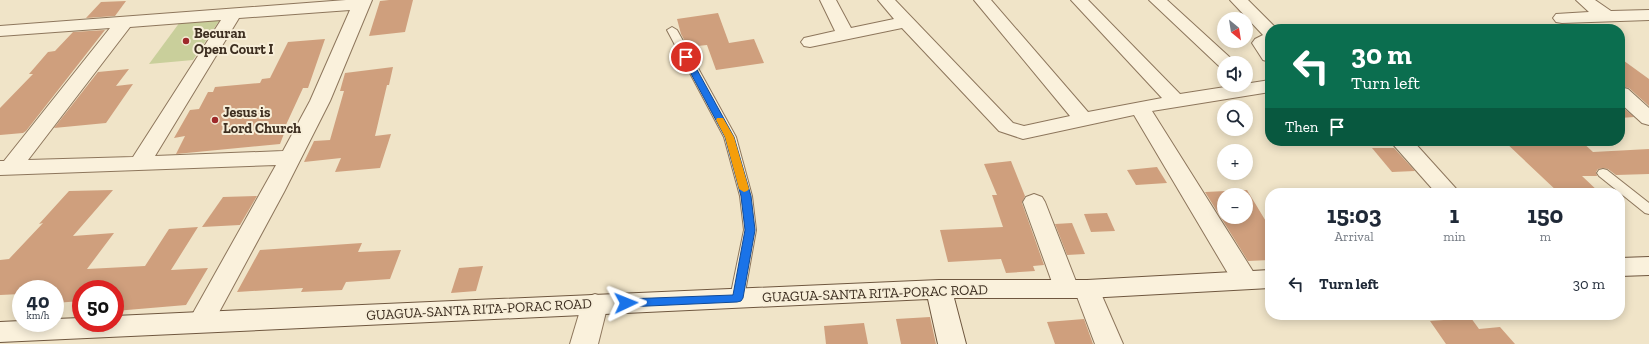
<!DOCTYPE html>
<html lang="en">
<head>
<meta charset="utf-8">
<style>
  :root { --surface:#fff; --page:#f2f2f3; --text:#1f2937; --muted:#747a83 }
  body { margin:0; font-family:"Zilla Slab",serif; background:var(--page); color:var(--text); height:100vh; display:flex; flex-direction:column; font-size:15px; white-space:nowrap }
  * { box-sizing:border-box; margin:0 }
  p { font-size:13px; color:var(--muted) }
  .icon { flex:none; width:22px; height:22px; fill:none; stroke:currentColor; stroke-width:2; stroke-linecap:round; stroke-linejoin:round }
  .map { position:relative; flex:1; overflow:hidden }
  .side { position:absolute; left:1265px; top:188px; width:360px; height:132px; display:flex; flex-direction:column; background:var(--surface); border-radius:16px; box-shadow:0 2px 10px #0003 }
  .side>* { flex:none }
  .banner { position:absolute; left:1265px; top:24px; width:360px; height:122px; border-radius:16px; box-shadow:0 2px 10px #0003; background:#0b6e4f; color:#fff; overflow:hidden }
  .needle { width:26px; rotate:150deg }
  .buttons { position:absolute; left:1217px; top:12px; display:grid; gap:8px }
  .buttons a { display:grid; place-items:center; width:36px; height:36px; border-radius:50%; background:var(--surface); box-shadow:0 2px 10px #0003; font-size:20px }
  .speed { position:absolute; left:12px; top:280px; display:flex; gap:8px; font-size:20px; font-weight:700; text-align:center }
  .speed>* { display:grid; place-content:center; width:52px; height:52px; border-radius:50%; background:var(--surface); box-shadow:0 2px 10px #0003; line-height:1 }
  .speed small { font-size:10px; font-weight:400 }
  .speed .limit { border:6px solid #d22; background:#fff; color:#111 }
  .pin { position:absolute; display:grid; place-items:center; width:34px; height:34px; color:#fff; margin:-17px; border:2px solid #fff; border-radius:50%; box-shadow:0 1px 4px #0007 }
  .me { position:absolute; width:44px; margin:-22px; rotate:88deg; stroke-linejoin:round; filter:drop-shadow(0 0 3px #0008) }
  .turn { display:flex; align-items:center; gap:14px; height:84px; padding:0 20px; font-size:18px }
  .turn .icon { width:52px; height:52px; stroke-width:2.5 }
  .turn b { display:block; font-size:28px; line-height:34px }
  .then { display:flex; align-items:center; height:38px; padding:0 20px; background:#0003; gap:8px; font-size:15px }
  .eta { display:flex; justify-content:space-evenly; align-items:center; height:68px; text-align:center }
  .eta b { font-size:24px; font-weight:700; line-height:28px }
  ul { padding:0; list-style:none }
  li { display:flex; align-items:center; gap:12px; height:56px; padding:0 20px }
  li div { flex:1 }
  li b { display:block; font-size:15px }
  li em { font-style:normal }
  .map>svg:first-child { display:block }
  .green { fill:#c9cf9b }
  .building { fill:#cf9f7d; fill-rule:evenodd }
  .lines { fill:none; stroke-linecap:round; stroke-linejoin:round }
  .lane-casing { stroke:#8d765c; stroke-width:2 }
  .street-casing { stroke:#8d765c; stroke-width:2 }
  .secondary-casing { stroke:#6f573f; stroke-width:2 }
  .lane { fill:#faf1dc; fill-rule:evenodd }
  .street { fill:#faf1dc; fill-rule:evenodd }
  .secondary { fill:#faf1dc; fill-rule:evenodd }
  .route { fill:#1a73e8; stroke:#114b97 }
  .slow { fill:#f59e0b }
  .poi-dot { fill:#9e2a2b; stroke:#f7eed8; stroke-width:1.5 }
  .labels { text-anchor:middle; stroke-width:4; stroke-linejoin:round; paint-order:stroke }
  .poi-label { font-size:14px; font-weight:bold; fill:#3d2e20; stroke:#f7eed8; text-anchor:start }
  .street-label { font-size:14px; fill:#3d2e20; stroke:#f7eed8 }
</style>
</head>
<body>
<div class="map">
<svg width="1649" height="344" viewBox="0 0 1649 344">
  <rect width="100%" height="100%" fill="#f0e4c8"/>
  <path class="green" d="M221 18 193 60 149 64 180 22Z"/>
  <g class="building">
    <path d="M389 0H413L405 32 369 36 380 1Z"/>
    <path d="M126 1 115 16 86 18 101 2Z"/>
    <path d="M718 13 729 43 754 39 764 63 716 70 707 45 688 47 681 34 677 19Z"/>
    <path d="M105 30 26 131 23 133 0 135V108L33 74H29L48 52 55 51 73 32Z"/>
    <path d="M325 39 308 88H303L285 127 287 126 280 144 176 154 185 136 174 138 190 110 199 109 208 92H213L215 87 260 83 262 79 270 78 288 42Z"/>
    <path d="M1620 58 1649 79V106L1629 88 1620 86Z"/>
    <path d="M393 67 389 85H387L375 136 391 134 380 168 335 172 341 158 304 162 314 141 330 140 344 91H340L345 73Z"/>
    <path d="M129 69 116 86 133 84 106 123 54 128 98 72Z"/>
    <path d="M1620 105 1634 117 1620 118Z"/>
    <path d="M1504 141H1581L1593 152 1649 149V174L1616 175 1608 169 1603 168 1598 169 1596 172 1597 176H1582L1600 193H1559Z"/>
    <path d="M1372 148H1394L1415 171 1392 172Z"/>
    <path d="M1011 161 1025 196 1022 203 1044 265 1033 266 1035 271 1006 273 1001 259 948 262 940 230 1003 227 992 195H997L984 164Z"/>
    <path d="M1157 167 1167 183 1136 185 1127 170Z"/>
    <path d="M113 190 73 236 114 233 87 269 145 266 169 229 198 227 171 270 208 268 186 305 115 311V289H81V301L55 303V289H21V294L0 295V260L9 259 43 223 39 224 69 191Z"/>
    <path d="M1247 190 1270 228V260L1248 261 1205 192ZM1224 195H1246V217H1224Z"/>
    <path d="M257 196 240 225 202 227 223 197Z"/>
    <path d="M1107 213 1115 231 1091 232 1084 214Z"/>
    <path d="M1072 223 1085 254 1067 255 1055 224Z"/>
    <path d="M362 243 358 252 401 250 390 279 346 282 342 290 301 292 303 288 237 292 260 250Z"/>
    <path d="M483 266 476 291 451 293 459 268Z"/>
    <path d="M930 317 936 344H901L896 319Z"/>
    <path d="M1471 318 1479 329 1500 327 1515 344H1446L1430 321Z"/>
    <path d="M1084 319 1093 344H1055L1047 322Z"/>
    <path d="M864 323 868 344H826L824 326Z"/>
  </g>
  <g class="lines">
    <defs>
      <g id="lane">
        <path d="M672 27 677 30 736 137 752 196 756 230 744 298 742 302 737 303 732 302 730 298 744 230 740 196 724 137 667 30Z"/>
        <path d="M1603 169 1607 170 1649 203V214L1645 213 1599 176 1597 173 1599 170Z"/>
      </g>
      <g id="street">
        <path d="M346 0H372L330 101 284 192 210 329 201 332 192 329 188 322 276 165 0 175V161H4L110 28 0 36V26ZM350 10 310 101 283 151 155 156 239 18ZM221 20 133 157 28 160 130 27Z"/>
        <path d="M820 0H836L851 28 894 19 878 0H895L1013 123 1024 126 1070 116 974 0H991L1088 112 1162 98 1071 0H1088L1180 94 1270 80V92L1152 111 1254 273 1258 280 1254 287 1245 289 1236 287 1134 115 1023 139 999 131 902 28 810 47 804 46 801 42 804 38 835 31Z"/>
        <path d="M1149 0H1167L1236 63H1224V68L1220 67Z"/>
        <path d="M1230 0H1248L1277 29H1270V62L1263 60 1252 43 1255 39 1263 35Z"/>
        <path d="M1576 0H1595L1611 11 1649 10V20L1562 23 1556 22 1553 18 1556 14 1589 12Z"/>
        <path d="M1620 87 1628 89 1649 108V125L1642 123 1620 103Z"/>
        <path d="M1390 141H1413L1460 193H1436Z"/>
        <path d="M1034 194 1042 197 1045 202 1077 284 1078 282 1087 280 1096 282 1123 344H1095L1076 294 1075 296 1066 298 1057 296 1023 202 1026 197Z"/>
        <path d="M595 294 604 297 608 304 598 344H570L582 304 586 297Z"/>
      </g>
      <g id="secondary">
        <path d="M1649 257V275L1620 276V258Z"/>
        <path d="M1270 270V288L1087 298H954L966 344H938L928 299 0 342V322L21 321V323H55V319L81 318V323H115V316L201 312 939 280H1087Z"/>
      </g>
    </defs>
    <use href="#lane" class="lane-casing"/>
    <use href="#street" class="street-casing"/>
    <use href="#secondary" class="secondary-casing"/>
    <use href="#lane" class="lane"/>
    <use href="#street" class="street"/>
    <use href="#secondary" class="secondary"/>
  </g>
  <path class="route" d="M683 55H686L690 57 734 137 751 196 755 230 743 298 741 301 737 302 626 307 623 306 621 303 623 300 626 299 733 295 745 230 741 196 725 137 682 57Z"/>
  <path class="slow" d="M717 118H723L734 137 749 189 747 191 744 192 739 189 725 137 716 120Z"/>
  <g class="poi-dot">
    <circle cx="186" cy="41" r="4"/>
    <circle cx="215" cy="120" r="4"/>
  </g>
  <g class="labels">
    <g class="poi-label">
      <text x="194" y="38">Becuran<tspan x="194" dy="16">Open Court I</tspan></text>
      <text x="223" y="117">Jesus is<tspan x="223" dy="16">Lord Church</tspan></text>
    </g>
    <g class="street-label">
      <text transform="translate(875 293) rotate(-2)" y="5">GUAGUA-SANTA RITA-PORAC ROAD</text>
      <text transform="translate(479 309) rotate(-3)" y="5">GUAGUA-SANTA RITA-PORAC ROAD</text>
    </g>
  </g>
</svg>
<div class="buttons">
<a><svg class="needle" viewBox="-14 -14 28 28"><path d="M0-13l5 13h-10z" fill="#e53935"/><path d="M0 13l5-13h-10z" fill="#747a83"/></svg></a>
<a><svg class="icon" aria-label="sound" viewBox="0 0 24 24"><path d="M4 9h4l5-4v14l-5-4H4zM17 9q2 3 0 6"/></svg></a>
<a><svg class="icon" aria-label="search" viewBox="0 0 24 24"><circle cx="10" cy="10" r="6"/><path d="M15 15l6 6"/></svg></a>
<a>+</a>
<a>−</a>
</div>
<div class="speed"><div>40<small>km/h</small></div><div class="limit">50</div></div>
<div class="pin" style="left:686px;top:57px;background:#d93025"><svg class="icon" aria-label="arrive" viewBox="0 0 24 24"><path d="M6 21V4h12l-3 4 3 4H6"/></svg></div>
<svg class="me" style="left:626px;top:303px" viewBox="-20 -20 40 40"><path d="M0-17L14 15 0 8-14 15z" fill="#1a73e8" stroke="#fff" stroke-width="4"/></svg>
<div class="banner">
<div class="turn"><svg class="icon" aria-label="left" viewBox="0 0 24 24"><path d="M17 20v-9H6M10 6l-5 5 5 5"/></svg><div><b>30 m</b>Turn left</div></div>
<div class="then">Then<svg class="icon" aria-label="arrive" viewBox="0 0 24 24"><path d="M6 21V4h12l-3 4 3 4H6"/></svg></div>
</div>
<section class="side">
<div class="eta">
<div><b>15:03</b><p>Arrival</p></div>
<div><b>1</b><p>min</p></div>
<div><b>150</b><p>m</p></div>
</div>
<ul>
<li><svg class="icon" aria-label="left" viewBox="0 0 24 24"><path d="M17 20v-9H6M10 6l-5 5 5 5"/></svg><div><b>Turn left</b></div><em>30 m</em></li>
</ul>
</section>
</div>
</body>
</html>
